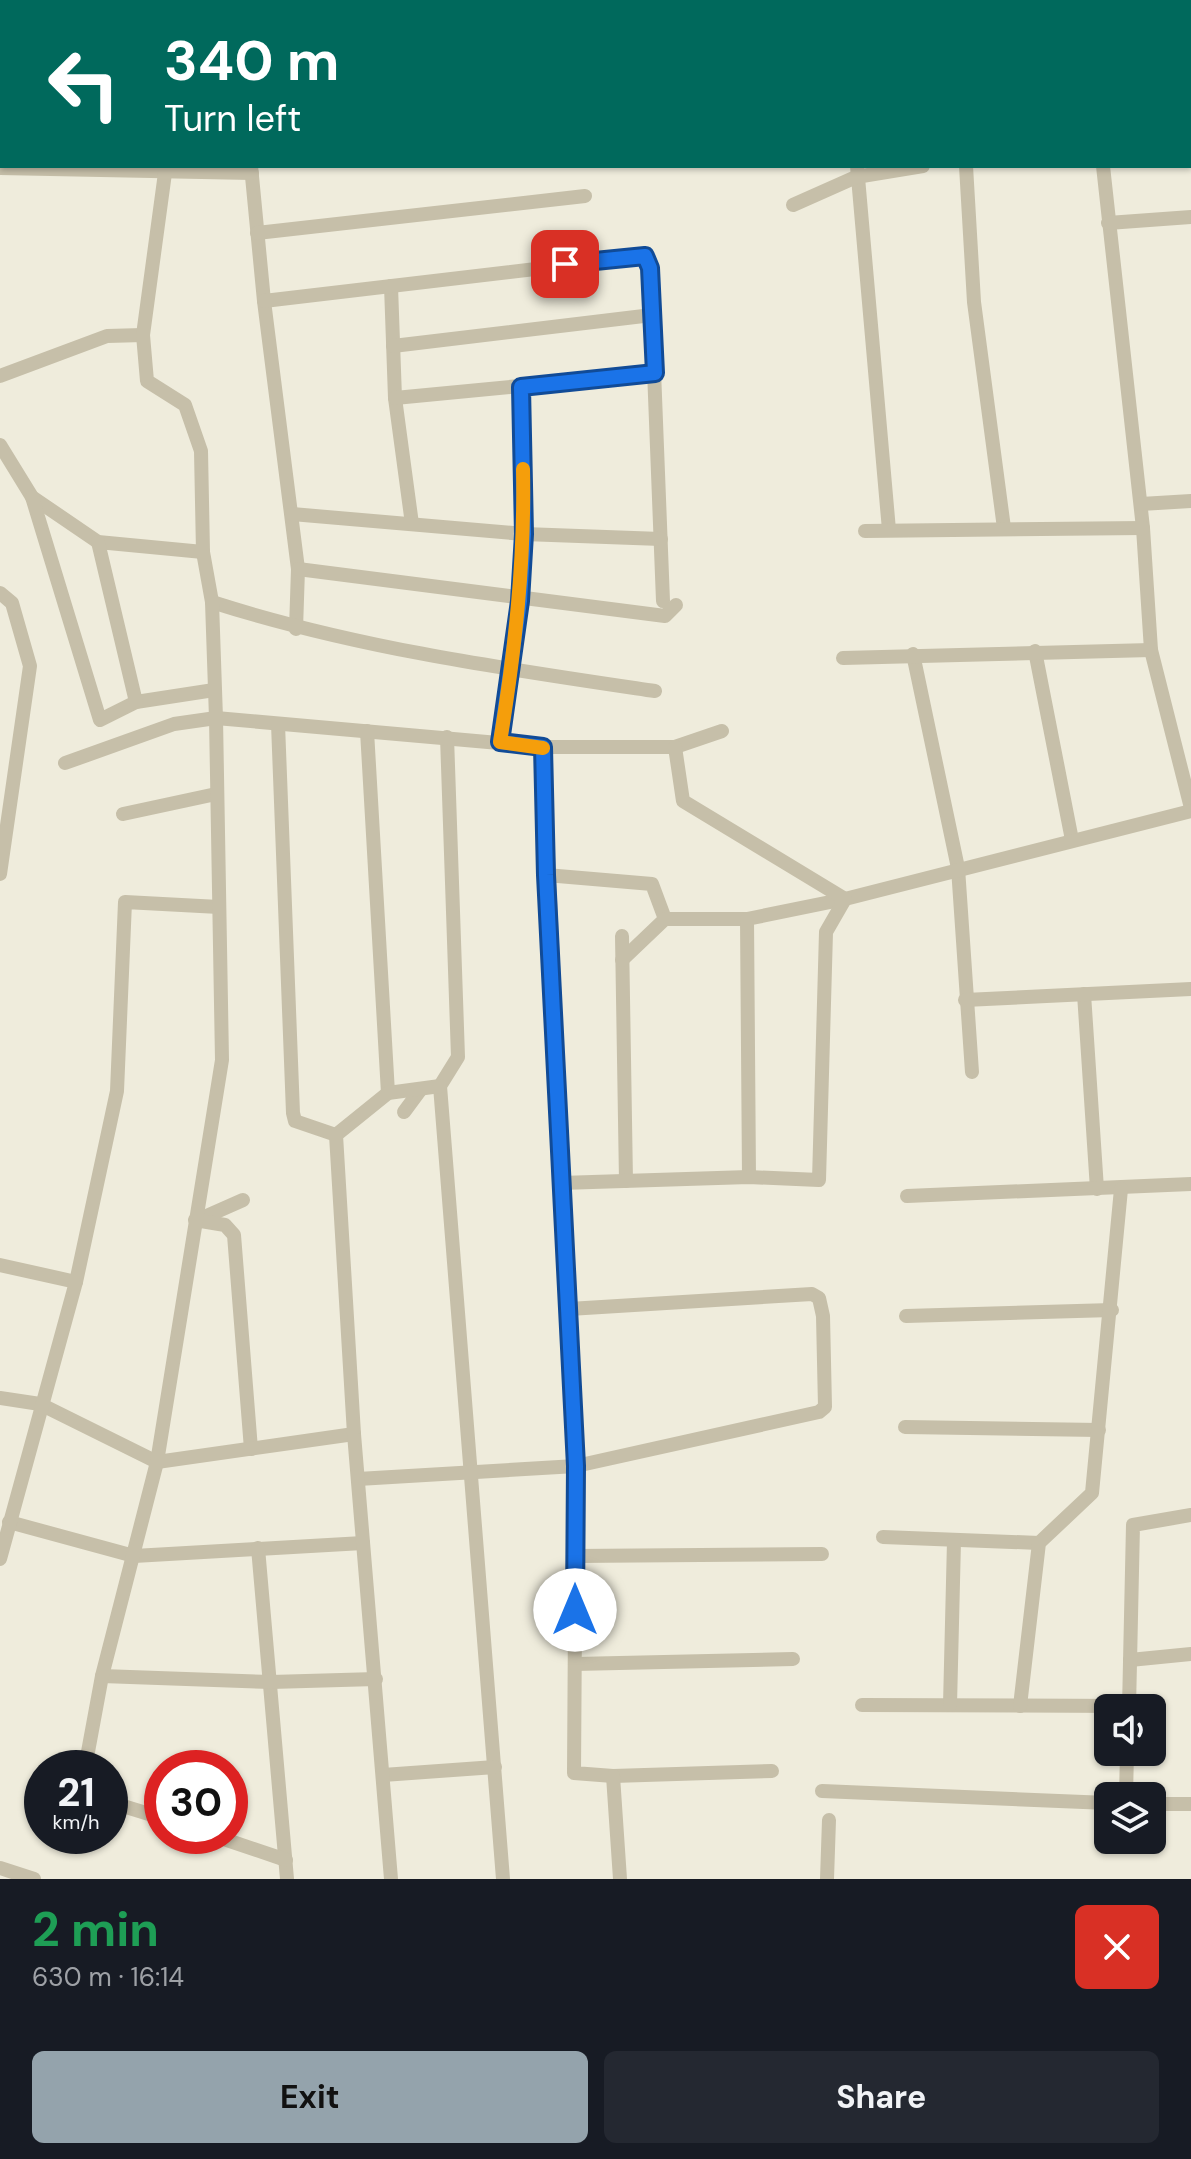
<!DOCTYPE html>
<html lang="en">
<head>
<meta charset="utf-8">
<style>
  :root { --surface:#171b24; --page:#242831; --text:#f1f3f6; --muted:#9ea1a6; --accent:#94a3ac }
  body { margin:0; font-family:"DM Sans",sans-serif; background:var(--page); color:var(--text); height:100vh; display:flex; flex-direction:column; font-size:30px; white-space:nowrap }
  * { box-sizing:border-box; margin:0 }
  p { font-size:26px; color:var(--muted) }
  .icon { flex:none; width:44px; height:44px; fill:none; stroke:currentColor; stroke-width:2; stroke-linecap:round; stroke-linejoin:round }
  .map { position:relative; height:1879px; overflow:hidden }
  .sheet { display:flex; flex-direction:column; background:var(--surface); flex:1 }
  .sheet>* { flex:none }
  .guide { position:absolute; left:0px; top:0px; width:1192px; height:168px; box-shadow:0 2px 6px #0004; background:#00695c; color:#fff; overflow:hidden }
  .controls { position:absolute; left:1094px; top:1694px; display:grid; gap:16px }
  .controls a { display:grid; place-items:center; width:72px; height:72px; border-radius:12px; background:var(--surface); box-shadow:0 2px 6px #0004; font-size:40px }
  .speed { position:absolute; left:24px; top:1750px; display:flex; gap:16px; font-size:40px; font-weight:700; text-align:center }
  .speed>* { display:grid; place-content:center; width:104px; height:104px; border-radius:50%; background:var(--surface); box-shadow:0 2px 6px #0004; line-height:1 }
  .speed small { font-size:20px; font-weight:400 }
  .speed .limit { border:12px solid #d22; background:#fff; color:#111 }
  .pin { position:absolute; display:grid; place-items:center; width:68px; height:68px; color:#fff; margin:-34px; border-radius:16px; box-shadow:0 4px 12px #0006 }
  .me { position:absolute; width:88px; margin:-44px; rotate:0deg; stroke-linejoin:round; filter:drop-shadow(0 0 6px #0008) }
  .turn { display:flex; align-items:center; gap:28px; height:168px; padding:0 32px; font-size:36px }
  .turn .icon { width:104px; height:104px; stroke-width:2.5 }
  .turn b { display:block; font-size:56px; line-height:68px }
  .round { display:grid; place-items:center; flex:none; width:84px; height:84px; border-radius:12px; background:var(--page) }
  .summary { display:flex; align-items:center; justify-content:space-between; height:136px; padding:0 32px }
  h1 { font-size:48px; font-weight:700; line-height:60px; color:#1e9e55 }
  .cta { display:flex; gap:16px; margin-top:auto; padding:16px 32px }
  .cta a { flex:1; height:92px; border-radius:12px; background:var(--accent); color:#111; font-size:32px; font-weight:700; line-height:92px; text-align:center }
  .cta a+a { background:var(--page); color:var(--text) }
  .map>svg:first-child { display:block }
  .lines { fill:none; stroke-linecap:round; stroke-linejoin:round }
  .minor { stroke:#c6bfa9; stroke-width:14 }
  .route-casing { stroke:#114b97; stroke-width:20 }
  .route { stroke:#1a73e8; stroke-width:14 }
  .slow { stroke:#f59e0b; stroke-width:14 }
</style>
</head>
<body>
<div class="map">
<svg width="1191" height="1879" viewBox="0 0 1191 1879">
  <rect width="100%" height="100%" fill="#efecdc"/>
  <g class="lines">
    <g class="minor">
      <path d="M109 0V2"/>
      <path d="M237 0V2"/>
      <path d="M759 0V2"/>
      <path d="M871 0V2"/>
      <path d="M986 0V2"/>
      <path d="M1093 0V2"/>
      <path d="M291 2 306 0"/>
      <path d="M0 55 2 54"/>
      <path d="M251 166 264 301 298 569 296 629"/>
      <path d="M857 166 889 530"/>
      <path d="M966 166 974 302 1004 528"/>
      <path d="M1103 166 1143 528 1151 650 1191 808"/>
      <path d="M0 168 252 173"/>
      <path d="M793 205 856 177 923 166"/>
      <path d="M1108 223 1191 217"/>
      <path d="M257 233 585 196"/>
      <path d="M391 286 395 398 412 524"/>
      <path d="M264 301 645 256 650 268 663 601"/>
      <path d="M393 346 652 315"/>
      <path d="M0 376 107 336 143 335"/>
      <path d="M395 398 655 373"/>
      <path d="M0 445 32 497 98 542 203 552"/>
      <path d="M32 497 100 720 136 702 214 690"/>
      <path d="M1141 504 1191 501"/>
      <path d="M292 514 524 534 661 539"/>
      <path d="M865 531 1143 528"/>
      <path d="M98 542 136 702"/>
      <path d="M298 569 665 616 676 605"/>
      <path d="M0 593 12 603 30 666 0 874"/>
      <path d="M212 602C356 648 506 669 655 691"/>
      <path d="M1035 651 1072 840"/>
      <path d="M913 654 958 868 972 1072"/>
      <path d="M843 658 1151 650"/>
      <path d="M278 724 293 1113 295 1121 336 1135"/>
      <path d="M367 731 388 1093"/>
      <path d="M447 737 458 1057 440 1086 503 1879"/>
      <path d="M500 742 520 601 524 534 521 387"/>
      <path d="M543 747 576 1466 574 1773 613 1776 772 1771"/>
      <path d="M65 763 174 724 216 718 543 747H675L722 731"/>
      <path d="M123 814 216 794"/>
      <path d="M546 875 652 884 665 919"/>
      <path d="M622 936 626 1181"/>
      <path d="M622 960 665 919H747"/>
      <path d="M1084 994 1097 1189"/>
      <path d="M965 1000 1191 989"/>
      <path d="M404 1112 421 1089"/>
      <path d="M749 1177 747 919 845 899 1191 811"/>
      <path d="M561 1183 749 1177 819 1180 826 932 845 899 683 801 675 747"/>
      <path d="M907 1196 1191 1184"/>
      <path d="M200 1219 243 1200"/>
      <path d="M195 1220 225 1225 234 1235 251 1449"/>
      <path d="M0 1265 76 1282"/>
      <path d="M906 1316 1112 1310"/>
      <path d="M0 1398 40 1404 157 1462 354 1434"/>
      <path d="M905 1427 1099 1430"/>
      <path d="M358 1479 576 1466 819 1412 825 1407 823 1316 819 1298 812 1294 569 1309"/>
      <path d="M9 1522 134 1556 363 1543"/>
      <path d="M883 1537 1039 1543"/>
      <path d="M258 1548 287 1879"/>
      <path d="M574 1556 822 1554"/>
      <path d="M0 1559 76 1282 117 1091 125 902 219 907"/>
      <path d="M1130 1660 1191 1654"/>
      <path d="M575 1664 793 1659"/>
      <path d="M102 1676 271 1682 376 1679"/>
      <path d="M862 1705 1129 1706"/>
      <path d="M950 1705 954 1541"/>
      <path d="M1020 1706 1039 1543 1092 1493 1121 1189"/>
      <path d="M1129 1708 1133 1525 1191 1515"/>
      <path d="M85 1768 102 1676 157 1462 222 1060 216 718 212 602 203 552 201 451 185 405 147 381 143 335 165 173"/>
      <path d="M383 1775 495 1767"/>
      <path d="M613 1776 620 1879"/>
      <path d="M822 1791 1108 1803"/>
      <path d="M1126 1796 1127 1752"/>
      <path d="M110 1802 162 1818"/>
      <path d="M1152 1804H1191"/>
      <path d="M215 1836 286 1860"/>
      <path d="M0 1868 34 1879"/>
      <path d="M391 1879 354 1434 336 1135 388 1093 440 1086"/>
      <path d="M827 1879 829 1820"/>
    </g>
  </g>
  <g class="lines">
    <defs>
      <path id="route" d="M565 264 645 256 650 268 655 373 521 387 524 534 520 601 500 742 543 747 546 875 576 1466 575 1610"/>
    </defs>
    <use href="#route" class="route-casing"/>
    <use href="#route" class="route"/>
    <path class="slow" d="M523 469C525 561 515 650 500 742L543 748"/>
  </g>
</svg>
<div class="controls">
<a><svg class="icon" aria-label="sound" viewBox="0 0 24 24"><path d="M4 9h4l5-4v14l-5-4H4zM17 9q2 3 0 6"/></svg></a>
<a><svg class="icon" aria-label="layers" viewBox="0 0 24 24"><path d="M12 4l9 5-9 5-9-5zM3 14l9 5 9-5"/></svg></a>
</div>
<div class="speed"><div>21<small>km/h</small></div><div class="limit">30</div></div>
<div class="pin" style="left:565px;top:264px;background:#d93025"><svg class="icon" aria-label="arrive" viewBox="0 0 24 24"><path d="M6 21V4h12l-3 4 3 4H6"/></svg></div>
<svg class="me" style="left:575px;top:1610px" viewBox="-20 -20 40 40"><circle r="19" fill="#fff"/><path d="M0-13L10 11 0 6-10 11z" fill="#1a73e8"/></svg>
<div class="guide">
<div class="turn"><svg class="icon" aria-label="left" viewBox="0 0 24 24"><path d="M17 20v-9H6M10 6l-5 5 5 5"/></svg><div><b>340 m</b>Turn left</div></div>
</div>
</div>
<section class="sheet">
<div class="summary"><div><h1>2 min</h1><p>630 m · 16:14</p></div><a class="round" style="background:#d93025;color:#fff"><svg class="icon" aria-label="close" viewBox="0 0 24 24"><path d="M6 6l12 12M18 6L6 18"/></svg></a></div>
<div class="cta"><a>Exit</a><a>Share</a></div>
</section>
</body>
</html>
